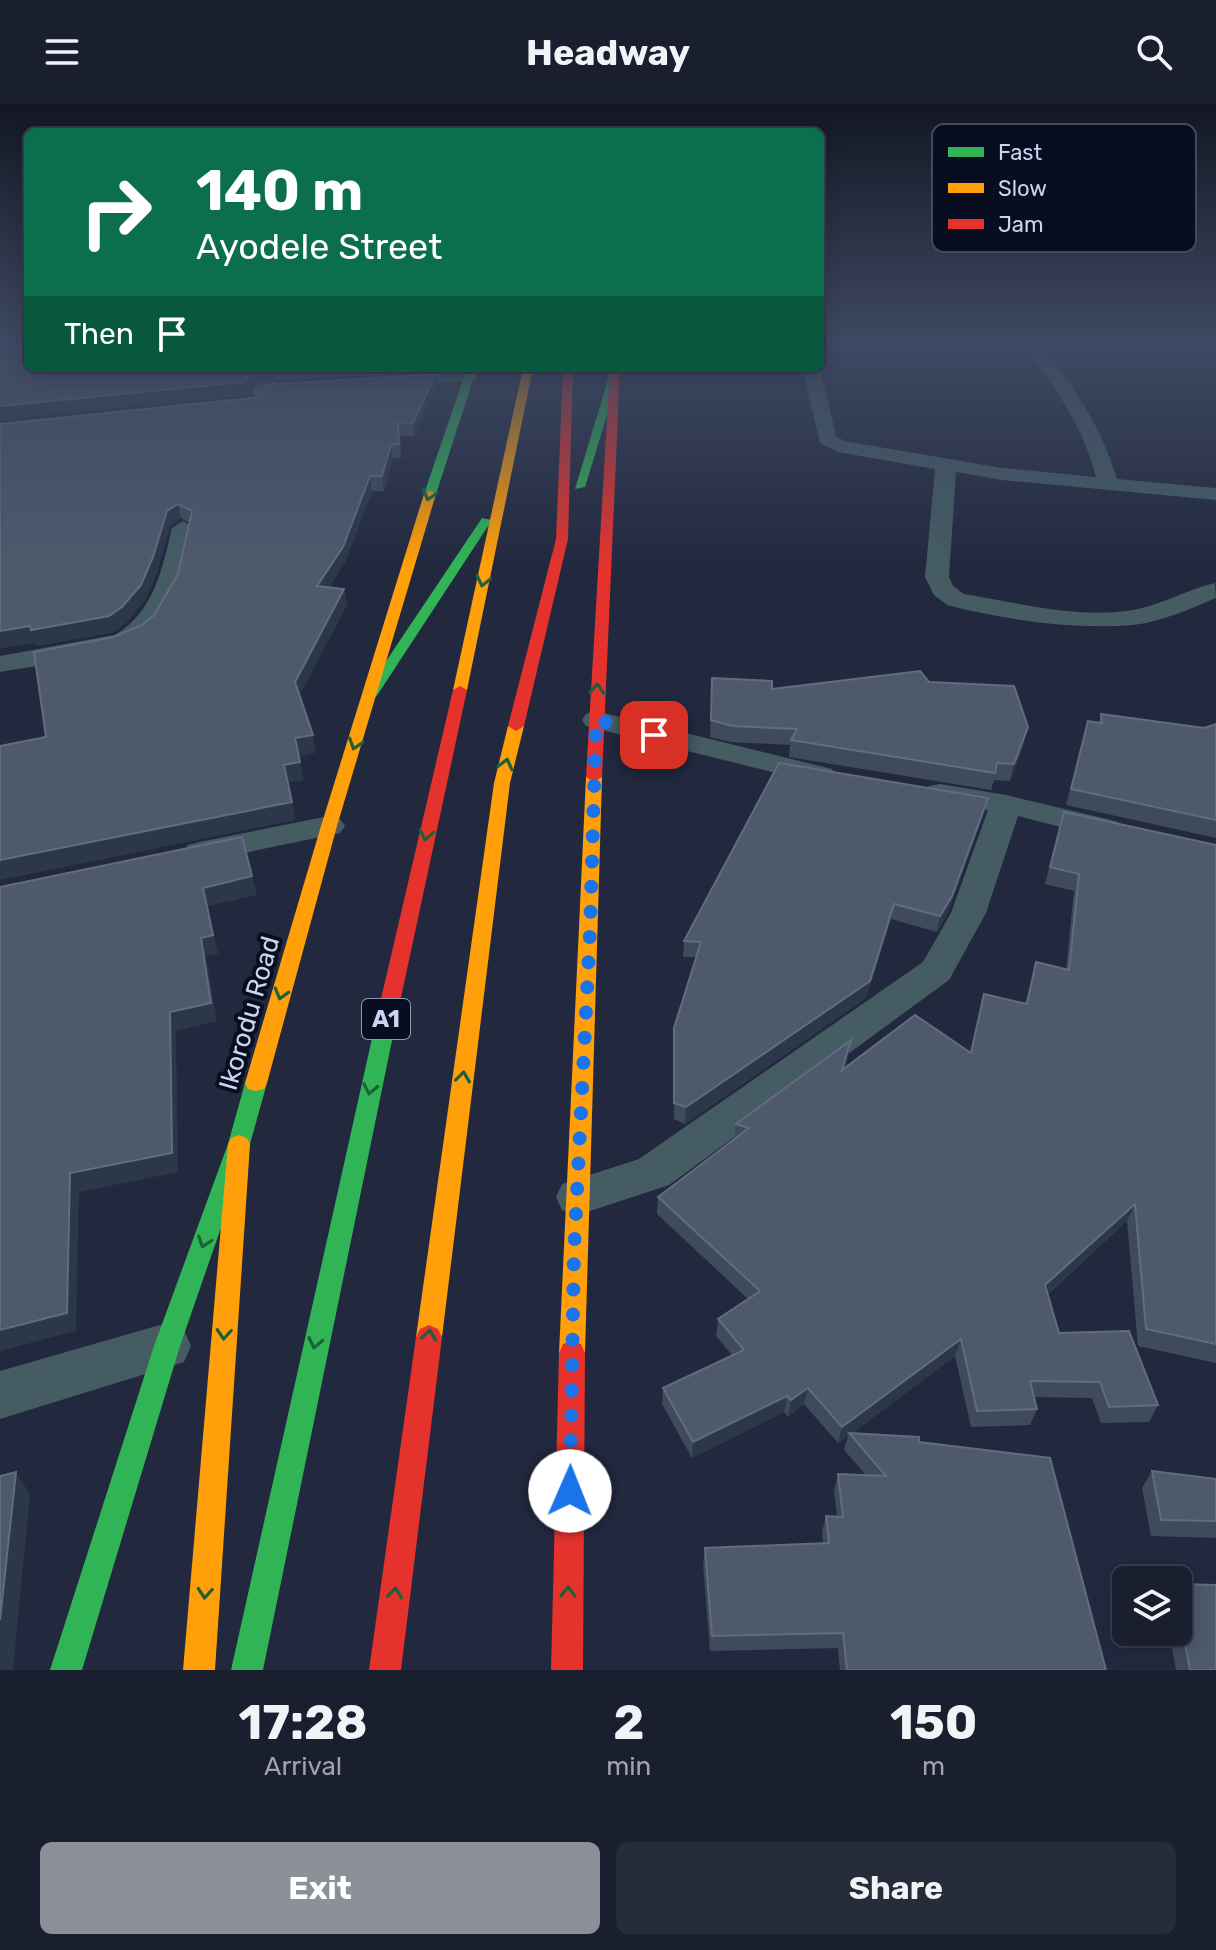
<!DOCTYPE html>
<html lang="en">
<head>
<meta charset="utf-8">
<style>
  :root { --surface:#1a1f2f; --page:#272c3b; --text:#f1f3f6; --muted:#9fa2aa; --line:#383d4b; --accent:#8c9099 }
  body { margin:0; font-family:Rubik,sans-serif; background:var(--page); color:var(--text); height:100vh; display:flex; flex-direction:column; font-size:30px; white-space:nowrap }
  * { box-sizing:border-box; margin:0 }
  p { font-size:26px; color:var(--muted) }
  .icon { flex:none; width:44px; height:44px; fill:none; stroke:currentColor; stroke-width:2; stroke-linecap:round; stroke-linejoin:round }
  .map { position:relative; height:1566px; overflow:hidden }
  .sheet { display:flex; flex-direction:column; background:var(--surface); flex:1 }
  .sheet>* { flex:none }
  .guide { position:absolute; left:24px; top:24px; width:800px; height:244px; border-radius:12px; box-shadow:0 4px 20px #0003,0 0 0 2px var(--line); background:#0b6e4f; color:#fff; overflow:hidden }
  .buttons { position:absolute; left:1112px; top:1462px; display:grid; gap:16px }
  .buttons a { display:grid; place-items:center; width:80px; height:80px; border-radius:12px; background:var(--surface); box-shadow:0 4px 20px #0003,0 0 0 2px var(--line); font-size:40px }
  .pin { position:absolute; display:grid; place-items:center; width:68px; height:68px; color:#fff; margin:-34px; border-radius:16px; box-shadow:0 4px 12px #0006 }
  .me { position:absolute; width:88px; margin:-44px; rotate:1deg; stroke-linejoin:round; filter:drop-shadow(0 0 6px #0008) }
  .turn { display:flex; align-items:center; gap:28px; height:168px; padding:0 40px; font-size:36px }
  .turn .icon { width:104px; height:104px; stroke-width:2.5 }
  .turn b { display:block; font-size:56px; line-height:68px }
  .then { display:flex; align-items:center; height:76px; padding:0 40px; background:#0003; gap:16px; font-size:30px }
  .eta { display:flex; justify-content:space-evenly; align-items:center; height:136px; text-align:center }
  .eta b { font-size:48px; font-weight:700; line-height:56px }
  .cta { display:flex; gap:16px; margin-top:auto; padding:16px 40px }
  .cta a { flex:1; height:92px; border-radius:12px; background:var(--accent); color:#fff; font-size:32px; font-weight:700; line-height:92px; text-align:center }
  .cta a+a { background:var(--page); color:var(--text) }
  header { display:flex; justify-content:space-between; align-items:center; height:104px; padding:0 40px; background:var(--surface); font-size:36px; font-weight:700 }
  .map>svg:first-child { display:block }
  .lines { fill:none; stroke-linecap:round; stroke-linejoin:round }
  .street { fill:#455c63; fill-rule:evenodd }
  .fast { fill:#30b455; fill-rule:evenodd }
  .slow { fill:#ff9f0a; fill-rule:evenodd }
  .jam { fill:#e5322d; fill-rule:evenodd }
  .wall { fill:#3f4a5c }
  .shaded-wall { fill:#2d374a }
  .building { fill:#4e596c; stroke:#616c80; stroke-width:2 }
  .oneway { stroke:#1c613a }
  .route { stroke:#1a73e8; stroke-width:14; stroke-dasharray:0 25.2 }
  .labels { text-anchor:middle; stroke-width:8; stroke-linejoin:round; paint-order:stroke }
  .shield { fill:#080e20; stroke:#8f99b1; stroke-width:2 }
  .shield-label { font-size:24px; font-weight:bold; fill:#c9d4ef }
  .street-label { font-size:26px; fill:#c9d4ef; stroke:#080e20 }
  .key { fill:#080e20; stroke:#42495e; stroke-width:2 }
  .key-label { font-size:22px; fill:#c9d4ef }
</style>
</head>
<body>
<header><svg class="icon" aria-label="menu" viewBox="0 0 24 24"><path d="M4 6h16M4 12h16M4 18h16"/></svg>Headway<svg class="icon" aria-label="search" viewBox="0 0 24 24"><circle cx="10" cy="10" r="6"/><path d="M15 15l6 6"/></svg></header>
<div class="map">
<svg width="1216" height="1566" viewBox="0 0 1216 1566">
  <rect width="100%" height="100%" fill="#22293f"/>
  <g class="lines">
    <g class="street">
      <path d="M1022 240H1038C1074 281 1101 322 1117 375L1216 384V396L1002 376 956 368 949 473 953 482 964 490C1019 499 1082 516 1138 505 1165 499 1189 485 1215 479L1216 494C1190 505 1161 518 1133 521 1072 526 1006 516 947 501L934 491 925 473 935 365 838 348 820 339 802 264H820L836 332 844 337 1002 364 1096 373C1081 316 1055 285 1022 240Z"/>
      <path d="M268 264H286L267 292H255L252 288Z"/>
      <path d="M469 268 475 269 478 273 475 277 393 283 384 278 393 273Z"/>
      <path d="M183 417 194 424C186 462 179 511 145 535 121 552 32 562 0 568V552L115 531C154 508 162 465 172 424Z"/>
      <path d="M596 607 832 665 836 671 832 677 821 680 586 622 582 616 586 610Z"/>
      <path d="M940 680 1006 691 1107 715 1118 718 1123 725 1118 732 1107 735 1018 712 986 809 949 876 669 1081 578 1111 562 1106 556 1093 562 1080 639 1055 923 858 951 809 988 706 929 696 925 689 929 682Z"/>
      <path d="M329 712 340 715 345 722 340 729 200 758 188 755 184 748 188 741 200 738Z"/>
      <path d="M167 1219 184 1226 191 1242 184 1258 0 1315V1267Z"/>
    </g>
    <g class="fast">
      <path d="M467 264H477L436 390 426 392 424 390Z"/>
      <path d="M615 266 620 269 585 383 575 385 610 269Z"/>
      <path d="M482 414 492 416 376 593H366L364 590Z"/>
      <path d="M387 905 394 907 397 912 263 1566H231L377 912 380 907Z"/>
      <path d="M256 971 264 973 267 979 250 1040 180 1242 82 1566H50L154 1242 228 1040 245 979 248 973Z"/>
    </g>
    <g class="slow">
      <path d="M523 264H533L467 586 460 590 453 586Z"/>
      <path d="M430 387 436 390 337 722 267 979 264 985 256 987 248 985 245 979 321 722 424 390Z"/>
      <path d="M516 617 524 622 510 679 442 1233 438 1241 429 1245 420 1241 416 1233 494 679 508 622Z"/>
      <path d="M594 668 602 673 585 1249 581 1258 572 1261 563 1258 559 1249 586 673Z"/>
      <path d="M239 1031 247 1034 250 1040 215 1566H183L228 1040 231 1034Z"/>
    </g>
    <g class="jam">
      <path d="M563 264H573L568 435 524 622 516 627 508 622 556 435Z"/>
      <path d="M610 264H620L602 673 594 678 586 673Z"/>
      <path d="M460 582 467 586 397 912 394 917H380L377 912 453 586Z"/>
      <path d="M429 1221 438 1225 442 1233 401 1566H369L416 1233 420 1225Z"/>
      <path d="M572 1237 581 1240 585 1249 583 1566H551L559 1249 563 1240Z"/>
    </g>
  </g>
  <g class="wall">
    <path d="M28 264H446L444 267 276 277 254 281 246 291Z"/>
    <path d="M436 270 437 282 414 332H400L401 354H393L384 387H372L345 458 329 483 344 485 347 501 299 591 316 648 299 652 303 676 288 678 295 716 46 633 113 533 142 521 154 511 178 470 190 419 181 414 170 421 157 469 145 496 126 519 114 528 36 542 35 539 0 544V320L252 294Z"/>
    <path d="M712 574 772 585 929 578 1024 640 1010 677 994 676 991 686 789 653 790 641 731 638 710 633Z"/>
    <path d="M1101 610 1204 624 1216 620V734L1066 701 1088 617 1099 618Z"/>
    <path d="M988 694 984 709 948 808 937 828 891 815 866 894 685 1020 674 1015V924L696 853H683L684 837Z"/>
    <path d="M1064 708 1216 741V1259L1138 1242 1127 1117 1048 1190 1059 1229 1158 1301 1149 1318 1101 1319 1092 1294 1034 1293 1037 1305 1030 1321 971 1323 955 1252 852 1329 919 1338 1106 1566H840L838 1544 710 1547 703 1460 705 1444 823 1439 822 1428 826 1412H837L834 1387 838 1370 866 1371 844 1346 848 1332 838 1339 804 1300 788 1313 784 1308 692 1354 662 1300 663 1284 732 1251 716 1232 718 1215 748 1195 657 1110 658 1093 734 1035 736 1020 848 954 845 964 970 948 984 890 1025 900 1036 858 1066 865 1074 787 1045 780Z"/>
    <path d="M1152 1367 1216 1375V1434L1151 1432 1142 1384Z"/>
    <path d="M1178 1480 1216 1566H1176L1169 1528H1178Z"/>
  </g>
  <g class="shaded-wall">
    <path d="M274 264 276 277 254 281 246 291 0 316V302Z"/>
    <path d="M436 270 437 282 414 332 413 319Z"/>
    <path d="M391 341 393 354 384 387 382 372Z"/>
    <path d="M370 372 372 387 345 458 319 498 317 482Z"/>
    <path d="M178 400 181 414 170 421 157 469 145 496 126 519 114 528 36 542 35 539 0 544V527Z"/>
    <path d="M344 485 347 501 298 594 295 578Z"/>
    <path d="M1028 623 1024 640 1010 677 1014 660Z"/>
    <path d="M313 631 316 648 299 652 295 634Z"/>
    <path d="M300 658 303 676 288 678 284 661Z"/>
    <path d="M988 694 984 709 948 808 937 828 940 812Z"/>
    <path d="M292 698 295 716 0 776V756Z"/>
    <path d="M252 772 257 791 208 802 218 850 206 852 217 917 176 927 178 1068 79 1088 76 1227 0 1247V1226L70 1069 170 908 201 834 203 784Z"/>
    <path d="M894 800 891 815 866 894 685 1020 686 1003Z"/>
    <path d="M851 936 848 954 839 984 842 966Z"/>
    <path d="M1135 1100 1127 1117 1038 1198 1045 1181Z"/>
    <path d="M961 1235 955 1252 850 1331 849 1329 848 1332 838 1339 842 1323Z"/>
    <path d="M808 1284 804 1300 788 1313 791 1296Z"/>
    <path d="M787 1292 784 1308 692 1354 693 1338Z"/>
    <path d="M16 1368 30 1390 13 1566H0V1516Z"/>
  </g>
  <g class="building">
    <path d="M0 240H28V264H282L252 268 244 278 0 302Z"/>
    <path d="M436 270 413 319 398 318 399 340 391 341 382 372H370L343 443 317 482 344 485 295 578 313 631 295 634 300 658 284 661 292 698 0 756V642L46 633 34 548 113 533 142 521 154 511 178 470 192 407 178 400 167 407 153 453 141 481 122 503 109 512 31 526 30 522 0 527V320L252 294 260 292 267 282 275 280Z"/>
    <path d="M920 567 929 578 1014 582 1028 623 1014 660 997 659 995 669 791 636 797 625 732 622 711 616 712 574 772 577V585Z"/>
    <path d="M1101 610 1204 624 1216 620V716L1071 685 1088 617 1102 619Z"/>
    <path d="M779 659 988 694 952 792 940 812 894 800 870 877 686 1003 674 999V924L701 838 684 837Z"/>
    <path d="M1064 708 1216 741V1240L1146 1225 1135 1100 1045 1181 1059 1229 1129 1227 1158 1301 1109 1303 1100 1278 1030 1277 1037 1305 977 1307 961 1235 842 1323 808 1284 791 1296 787 1292 693 1338 663 1284 744 1246 718 1215 760 1187 658 1093 749 1024 736 1020 851 936 842 966 915 911 971 949 984 890 1027 900 1036 858 1069 866 1079 770 1050 763Z"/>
    <path d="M242 733 252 772 203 784 213 831 201 834 211 899 170 908 172 1049 70 1069 67 1209 0 1226V783Z"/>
    <path d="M849 1329 919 1333V1338L1050 1354 1106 1566H847L843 1529 712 1532 705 1444 829 1439 826 1412 843 1413 838 1370 886 1372Z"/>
    <path d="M1152 1367 1216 1375V1417L1161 1416Z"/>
    <path d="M16 1368 0 1516V1372Z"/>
    <path d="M1178 1480 1216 1481V1566H1190L1178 1503Z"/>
  </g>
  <defs><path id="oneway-chevron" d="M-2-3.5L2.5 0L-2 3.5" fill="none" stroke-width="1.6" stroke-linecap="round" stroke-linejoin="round" transform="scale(2)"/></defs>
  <g class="oneway">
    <use href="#oneway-chevron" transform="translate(429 391) rotate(107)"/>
    <use href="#oneway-chevron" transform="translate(483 477) rotate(103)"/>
    <use href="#oneway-chevron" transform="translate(597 585) rotate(-87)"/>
    <use href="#oneway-chevron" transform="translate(355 640) rotate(108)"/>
    <use href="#oneway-chevron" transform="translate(506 660) rotate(-76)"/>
    <use href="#oneway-chevron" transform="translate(426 731) rotate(102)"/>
    <use href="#oneway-chevron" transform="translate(281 890) rotate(106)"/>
    <use href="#oneway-chevron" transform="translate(463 973) rotate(-83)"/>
    <use href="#oneway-chevron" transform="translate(370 985) rotate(102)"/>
    <use href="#oneway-chevron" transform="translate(204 1138) rotate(109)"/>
    <use href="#oneway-chevron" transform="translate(224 1230) rotate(94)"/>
    <use href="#oneway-chevron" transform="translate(429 1231) rotate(-83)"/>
    <use href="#oneway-chevron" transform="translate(315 1239) rotate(102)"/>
    <use href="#oneway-chevron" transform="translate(568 1488) rotate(-89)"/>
    <use href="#oneway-chevron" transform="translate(205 1489) rotate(94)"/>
    <use href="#oneway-chevron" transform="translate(395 1489) rotate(-83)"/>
  </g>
  <linearGradient id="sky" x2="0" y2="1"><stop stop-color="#131723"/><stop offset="0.52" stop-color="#3e4963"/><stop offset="1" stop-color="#3e4963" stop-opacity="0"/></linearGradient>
  <rect width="1216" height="459" fill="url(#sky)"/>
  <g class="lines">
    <path class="route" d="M570 1387 574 1148 590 827 596 616 654 631"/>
  </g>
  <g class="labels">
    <rect class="shield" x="362" y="895" width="48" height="40" rx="6"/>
    <g class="shield-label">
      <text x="386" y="923">A1</text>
    </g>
    <g class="street-label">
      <text transform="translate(249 909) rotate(-74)" y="9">Ikorodu Road</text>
    </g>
  </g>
  <rect x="932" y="20" width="264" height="128" rx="12" class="key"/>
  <rect x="948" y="43" width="36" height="10" fill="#30b455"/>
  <rect x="948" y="79" width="36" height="10" fill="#ff9f0a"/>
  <rect x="948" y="115" width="36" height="10" fill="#e5322d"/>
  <g class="key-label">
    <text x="998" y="56">Fast</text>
    <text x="998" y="92">Slow</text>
    <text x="998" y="128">Jam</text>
  </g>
</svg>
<div class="buttons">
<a><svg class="icon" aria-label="layers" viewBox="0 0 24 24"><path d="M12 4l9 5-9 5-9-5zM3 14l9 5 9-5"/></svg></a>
</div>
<div class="pin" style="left:654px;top:631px;background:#d93025"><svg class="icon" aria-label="arrive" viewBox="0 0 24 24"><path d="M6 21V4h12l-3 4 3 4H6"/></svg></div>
<svg class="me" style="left:570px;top:1387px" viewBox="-20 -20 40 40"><circle r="19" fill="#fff"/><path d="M0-13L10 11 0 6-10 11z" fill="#1a73e8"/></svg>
<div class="guide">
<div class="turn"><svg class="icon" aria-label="right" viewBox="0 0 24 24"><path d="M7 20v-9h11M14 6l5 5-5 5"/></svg><div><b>140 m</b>Ayodele Street</div></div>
<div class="then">Then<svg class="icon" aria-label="arrive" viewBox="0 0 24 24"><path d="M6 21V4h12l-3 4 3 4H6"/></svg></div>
</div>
</div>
<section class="sheet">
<div class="eta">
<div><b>17:28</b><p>Arrival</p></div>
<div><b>2</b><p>min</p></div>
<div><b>150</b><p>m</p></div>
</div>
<div class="cta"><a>Exit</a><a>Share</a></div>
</section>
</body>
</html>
